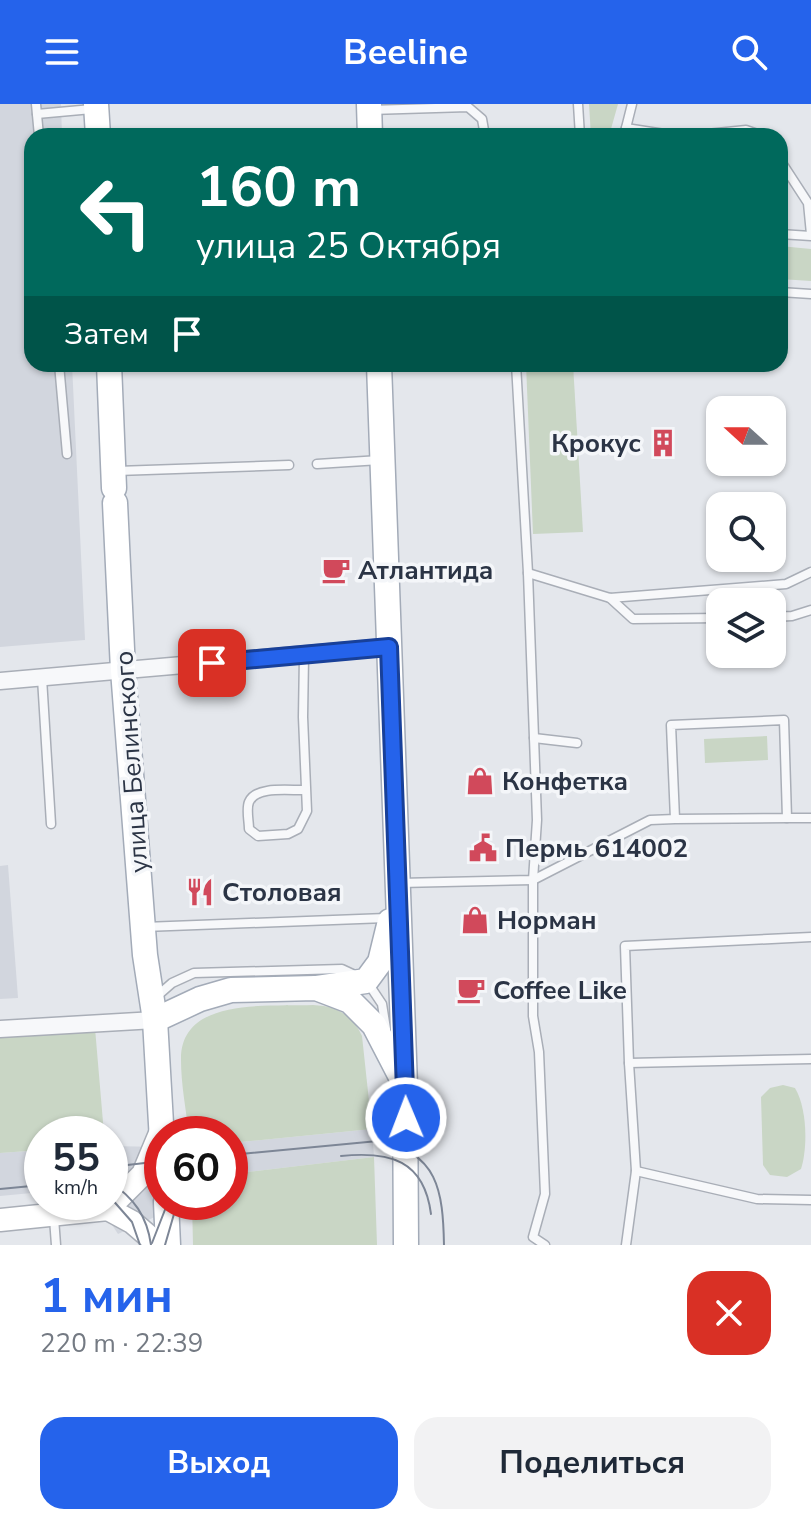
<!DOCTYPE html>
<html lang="ru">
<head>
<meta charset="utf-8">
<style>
  :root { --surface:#fff; --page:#f2f2f3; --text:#1f2937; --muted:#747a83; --accent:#2563eb }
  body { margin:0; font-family:"Nunito Sans",sans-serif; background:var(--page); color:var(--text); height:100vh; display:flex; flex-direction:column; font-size:30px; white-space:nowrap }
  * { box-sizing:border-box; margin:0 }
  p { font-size:26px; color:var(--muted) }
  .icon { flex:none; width:44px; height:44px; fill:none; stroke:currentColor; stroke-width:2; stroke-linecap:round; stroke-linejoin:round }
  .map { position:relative; height:1141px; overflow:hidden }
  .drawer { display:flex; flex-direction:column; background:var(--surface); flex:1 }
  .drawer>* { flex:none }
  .hud { position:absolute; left:24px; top:24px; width:764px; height:244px; border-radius:24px; box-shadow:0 2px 6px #0004; background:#00695c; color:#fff; overflow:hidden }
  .needle { width:52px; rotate:291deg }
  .tools { position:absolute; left:706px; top:292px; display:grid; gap:16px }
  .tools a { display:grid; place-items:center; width:80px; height:80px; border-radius:16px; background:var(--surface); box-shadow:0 2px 6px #0004; font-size:40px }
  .speed { position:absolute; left:24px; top:1012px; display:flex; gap:16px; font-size:40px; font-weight:700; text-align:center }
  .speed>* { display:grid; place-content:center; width:104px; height:104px; border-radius:50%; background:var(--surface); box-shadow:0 2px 6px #0004; line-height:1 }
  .speed small { font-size:20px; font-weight:400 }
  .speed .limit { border:12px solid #d22; background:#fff; color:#111 }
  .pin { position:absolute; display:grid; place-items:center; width:68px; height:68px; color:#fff; margin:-34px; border-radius:16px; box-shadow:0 4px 12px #0006 }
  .me { position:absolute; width:88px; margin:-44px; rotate:359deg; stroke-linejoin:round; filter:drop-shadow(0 0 6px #0008) }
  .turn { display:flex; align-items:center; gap:28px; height:168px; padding:0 40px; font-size:36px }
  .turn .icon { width:104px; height:104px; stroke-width:2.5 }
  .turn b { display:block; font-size:56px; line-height:68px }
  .then { display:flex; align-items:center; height:76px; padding:0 40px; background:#0003; gap:16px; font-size:30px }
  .round { display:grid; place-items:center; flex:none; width:84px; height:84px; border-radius:24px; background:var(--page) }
  .headline { display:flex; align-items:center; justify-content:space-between; height:136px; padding:0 40px }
  h1 { font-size:48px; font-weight:700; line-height:60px; color:var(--accent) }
  .cta { display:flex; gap:16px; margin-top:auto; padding:16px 40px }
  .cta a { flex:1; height:92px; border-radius:24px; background:var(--accent); color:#fff; font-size:32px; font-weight:700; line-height:92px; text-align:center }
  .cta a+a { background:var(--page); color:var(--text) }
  header { display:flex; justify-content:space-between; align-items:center; height:104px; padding:0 40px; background:var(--accent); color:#fff; font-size:36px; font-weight:700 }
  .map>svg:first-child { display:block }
  .built { fill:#d2d6de }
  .green { fill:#c9d6c5 }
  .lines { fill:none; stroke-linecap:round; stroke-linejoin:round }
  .lane-casing { stroke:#a9aeb7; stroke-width:11 }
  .street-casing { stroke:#a9aeb7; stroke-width:19 }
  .secondary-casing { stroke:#a9aeb7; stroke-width:25 }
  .primary-casing { stroke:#a3abb8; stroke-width:27 }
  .lane { stroke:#f7f8fa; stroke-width:8 }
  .street { stroke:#f7f8fa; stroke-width:16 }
  .secondary { stroke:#fff; stroke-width:22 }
  .primary { stroke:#fff; stroke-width:24 }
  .tram { stroke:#7d8696; stroke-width:2 }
  .route-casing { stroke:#184099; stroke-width:20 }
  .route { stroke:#2563eb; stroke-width:14 }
  .labels { text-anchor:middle; stroke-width:7; stroke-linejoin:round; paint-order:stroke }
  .poi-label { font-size:26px; font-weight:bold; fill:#2b3445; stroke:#f4f6f9; text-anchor:start }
  .street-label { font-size:26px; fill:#2b3445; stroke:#f4f6f9 }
</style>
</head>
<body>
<header><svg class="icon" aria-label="menu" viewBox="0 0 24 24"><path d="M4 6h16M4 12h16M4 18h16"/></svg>Beeline<svg class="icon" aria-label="search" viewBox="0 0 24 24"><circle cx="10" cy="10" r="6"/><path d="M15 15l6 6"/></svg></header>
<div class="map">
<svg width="811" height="1141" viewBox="0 0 811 1141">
  <rect width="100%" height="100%" fill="#e4e7ec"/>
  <g class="built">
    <path d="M0 0H61L62 32H32V260H72L85 536 0 543Z"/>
    <path d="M8 761 18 894 0 895V762Z"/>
    <path d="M372 1025 374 1053 230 1070V1039Z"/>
    <path d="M110 1042 162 1043V1098H187L118 1130 97 1098H110Z"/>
    <path d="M42 1046V1088L0 1092V1049Z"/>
  </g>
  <g class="green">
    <path d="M589 0H618L609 32H591Z"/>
    <path d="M780 142 811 145V177L780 175Z"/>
    <path d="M526 260H573L583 428 533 430Z"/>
    <path d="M767 632 768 656 705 659 704 635Z"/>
    <path d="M313 901C336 902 352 910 362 932L372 1025 230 1039V1030H189C186 1006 181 980 181 956 180 892 270 903 313 901Z"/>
    <path d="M95 924 104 1030H42V1046L0 1049V932Z"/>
    <path d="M783 981 795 984C807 1004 808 1043 801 1065L787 1073 770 1071 763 1061 761 993 770 984Z"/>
    <path d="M374 1053 377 1141H193L192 1098H230V1070Z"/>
  </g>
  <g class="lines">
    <defs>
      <g id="lane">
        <path d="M36 0 39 32"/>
        <path d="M578 0 580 32"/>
        <path d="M370 6 468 3 482 15 485 32"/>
        <path d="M37 10 92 5"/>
        <path d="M626 24 677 32"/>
        <path d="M624 32 632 0"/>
        <path d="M688 32 746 26 763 32"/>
        <path d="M780 56 808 99 811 130"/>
        <path d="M780 130 811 132"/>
        <path d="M780 188 811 190"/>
        <path d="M59 260 67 350"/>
        <path d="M516 260 528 469 537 716 533 776V912L539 948 545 1090 533 1133 545 1141"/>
        <path d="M317 360 380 356"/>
        <path d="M117 367 289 361"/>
        <path d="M528 469 610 494 786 480 811 468"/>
        <path d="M610 494 633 515 720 514"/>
        <path d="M772 513 792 512 811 506"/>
        <path d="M304 552 303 613 307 707 298 725 288 730 258 732 249 725C249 717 246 705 249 698 256 681 292 687 306 686"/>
        <path d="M42 574 51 720"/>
        <path d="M534 634 577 639"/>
        <path d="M787 714H811"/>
        <path d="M400 779 533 776 650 716 675 715 671 621 784 616 787 714 675 715"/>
        <path d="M144 823 386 814"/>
        <path d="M368 879 382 900 386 925"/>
        <path d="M156 893 172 879 194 869 342 865 357 872"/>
        <path d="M629 959 811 955"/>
        <path d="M636 1067 757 1095 811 1096"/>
        <path d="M54 1114 56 1141"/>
        <path d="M626 1141 636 1067 629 959 625 842 811 833"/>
      </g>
      <g id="street">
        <path d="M0 577 389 543"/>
        <path d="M0 925 155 916"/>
      </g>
      <g id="secondary">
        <path d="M108 1105 143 1070 161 1027"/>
        <path d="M0 1116 108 1105 132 1118 159 1141"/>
      </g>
      <g id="primary">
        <path d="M96 0 98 32"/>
        <path d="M369 0 370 32"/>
        <path d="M109 260 114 384"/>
        <path d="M379 260 405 982 406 1141"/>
        <path d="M115 399 123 566 145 851 155 916 162 1037"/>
        <path d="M317 884 366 877 380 858 390 817"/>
        <path d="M155 916 200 895 231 886 316 884 350 897 374 921 401 973"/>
        <path d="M166 1098 168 1141"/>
      </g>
    </defs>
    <use href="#lane" class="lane-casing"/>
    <use href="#street" class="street-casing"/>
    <use href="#secondary" class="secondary-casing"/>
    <use href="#primary" class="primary-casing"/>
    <use href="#lane" class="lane"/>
    <use href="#street" class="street"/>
    <use href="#secondary" class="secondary"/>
    <use href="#primary" class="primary"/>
    <g class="tram">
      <path d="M230 1051 378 1037C438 1048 443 1087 444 1141"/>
      <path d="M341 1052C390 1047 424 1056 431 1110"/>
      <path d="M110 1063 162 1057"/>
      <path d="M110 1078C134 1094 147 1112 151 1141"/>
      <path d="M0 1085 42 1081"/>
      <path d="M110 1093 132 1118 140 1141"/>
      <path d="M152 1139 168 1098"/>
      <path d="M165 1141 174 1110"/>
    </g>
  </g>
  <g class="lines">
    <defs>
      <path id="route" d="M212 559 389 543 406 1014"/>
    </defs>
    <use href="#route" class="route-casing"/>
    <use href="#route" class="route"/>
  </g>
  <defs>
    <symbol id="building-bare" viewBox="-9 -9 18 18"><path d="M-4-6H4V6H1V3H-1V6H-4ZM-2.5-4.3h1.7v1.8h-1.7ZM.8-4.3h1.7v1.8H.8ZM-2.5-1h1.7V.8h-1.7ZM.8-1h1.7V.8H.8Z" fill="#d1495b" stroke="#f4f6f9" stroke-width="2.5" paint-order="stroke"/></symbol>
    <symbol id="cafe-bare" viewBox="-9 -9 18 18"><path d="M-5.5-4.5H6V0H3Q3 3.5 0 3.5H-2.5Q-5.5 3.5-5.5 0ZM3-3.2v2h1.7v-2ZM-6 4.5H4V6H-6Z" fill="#d1495b" stroke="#f4f6f9" stroke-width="2.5" paint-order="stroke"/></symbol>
    <symbol id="shop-bare" viewBox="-9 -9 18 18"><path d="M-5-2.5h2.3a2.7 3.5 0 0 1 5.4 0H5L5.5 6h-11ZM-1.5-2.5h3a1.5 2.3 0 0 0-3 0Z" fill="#d1495b" stroke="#f4f6f9" stroke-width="2.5" paint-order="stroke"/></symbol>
    <symbol id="civic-bare" viewBox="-9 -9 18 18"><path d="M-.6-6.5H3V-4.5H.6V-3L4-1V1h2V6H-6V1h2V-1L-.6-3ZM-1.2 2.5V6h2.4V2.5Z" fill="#d1495b" stroke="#f4f6f9" stroke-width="2.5" paint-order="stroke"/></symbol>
    <symbol id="restaurant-bare" viewBox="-9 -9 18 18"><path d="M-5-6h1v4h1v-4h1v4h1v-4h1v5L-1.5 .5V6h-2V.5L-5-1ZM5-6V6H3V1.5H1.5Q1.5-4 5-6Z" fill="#d1495b" stroke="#f4f6f9" stroke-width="2.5" paint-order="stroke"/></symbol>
  </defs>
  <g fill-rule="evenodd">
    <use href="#building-bare" x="643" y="319" width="40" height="40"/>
    <use href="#cafe-bare" x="316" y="446" width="40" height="40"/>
    <use href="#shop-bare" x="460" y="657" width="40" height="40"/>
    <use href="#civic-bare" x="463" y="724" width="40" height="40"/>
    <use href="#restaurant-bare" x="180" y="768" width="40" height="40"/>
    <use href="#shop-bare" x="455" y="796" width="40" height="40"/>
    <use href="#cafe-bare" x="451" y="866" width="40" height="40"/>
  </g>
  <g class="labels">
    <g class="poi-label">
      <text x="641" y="348" text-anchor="end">Крокус</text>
      <text x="358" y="475">Атлантида</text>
      <text x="502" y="686">Конфетка</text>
      <text x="505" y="753">Пермь 614002</text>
      <text x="222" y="797">Столовая</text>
      <text x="497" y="825">Норман</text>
      <text x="493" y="895">Coffee Like</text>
    </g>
    <g class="street-label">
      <text transform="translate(131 658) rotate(-94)" y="9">улица Белинского</text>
    </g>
  </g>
</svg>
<div class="tools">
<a><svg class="needle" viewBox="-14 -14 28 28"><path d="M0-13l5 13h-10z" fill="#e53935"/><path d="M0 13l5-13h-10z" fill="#747a83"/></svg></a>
<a><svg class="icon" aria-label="search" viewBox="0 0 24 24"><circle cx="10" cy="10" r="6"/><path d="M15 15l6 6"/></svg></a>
<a><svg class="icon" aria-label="layers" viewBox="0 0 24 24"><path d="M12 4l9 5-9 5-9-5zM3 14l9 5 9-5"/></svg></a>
</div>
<div class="speed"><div>55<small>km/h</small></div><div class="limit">60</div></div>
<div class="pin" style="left:212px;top:559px;background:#d93025"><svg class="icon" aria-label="arrive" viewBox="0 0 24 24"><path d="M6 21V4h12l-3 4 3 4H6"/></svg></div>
<svg class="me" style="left:406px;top:1014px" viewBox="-20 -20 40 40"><circle r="17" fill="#2563eb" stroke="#fff" stroke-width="3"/><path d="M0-11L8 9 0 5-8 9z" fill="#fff"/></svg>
<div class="hud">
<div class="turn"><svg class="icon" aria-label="left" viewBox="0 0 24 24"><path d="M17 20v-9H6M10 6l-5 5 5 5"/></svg><div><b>160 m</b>улица 25 Октября</div></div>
<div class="then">Затем<svg class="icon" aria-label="arrive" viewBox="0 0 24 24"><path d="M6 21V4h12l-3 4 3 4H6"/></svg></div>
</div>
</div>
<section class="drawer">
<div class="headline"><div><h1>1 мин</h1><p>220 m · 22:39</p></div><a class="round" style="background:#d93025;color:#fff"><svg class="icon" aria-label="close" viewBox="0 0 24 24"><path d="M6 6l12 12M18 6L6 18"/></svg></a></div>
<div class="cta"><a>Выход</a><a>Поделиться</a></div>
</section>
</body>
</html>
